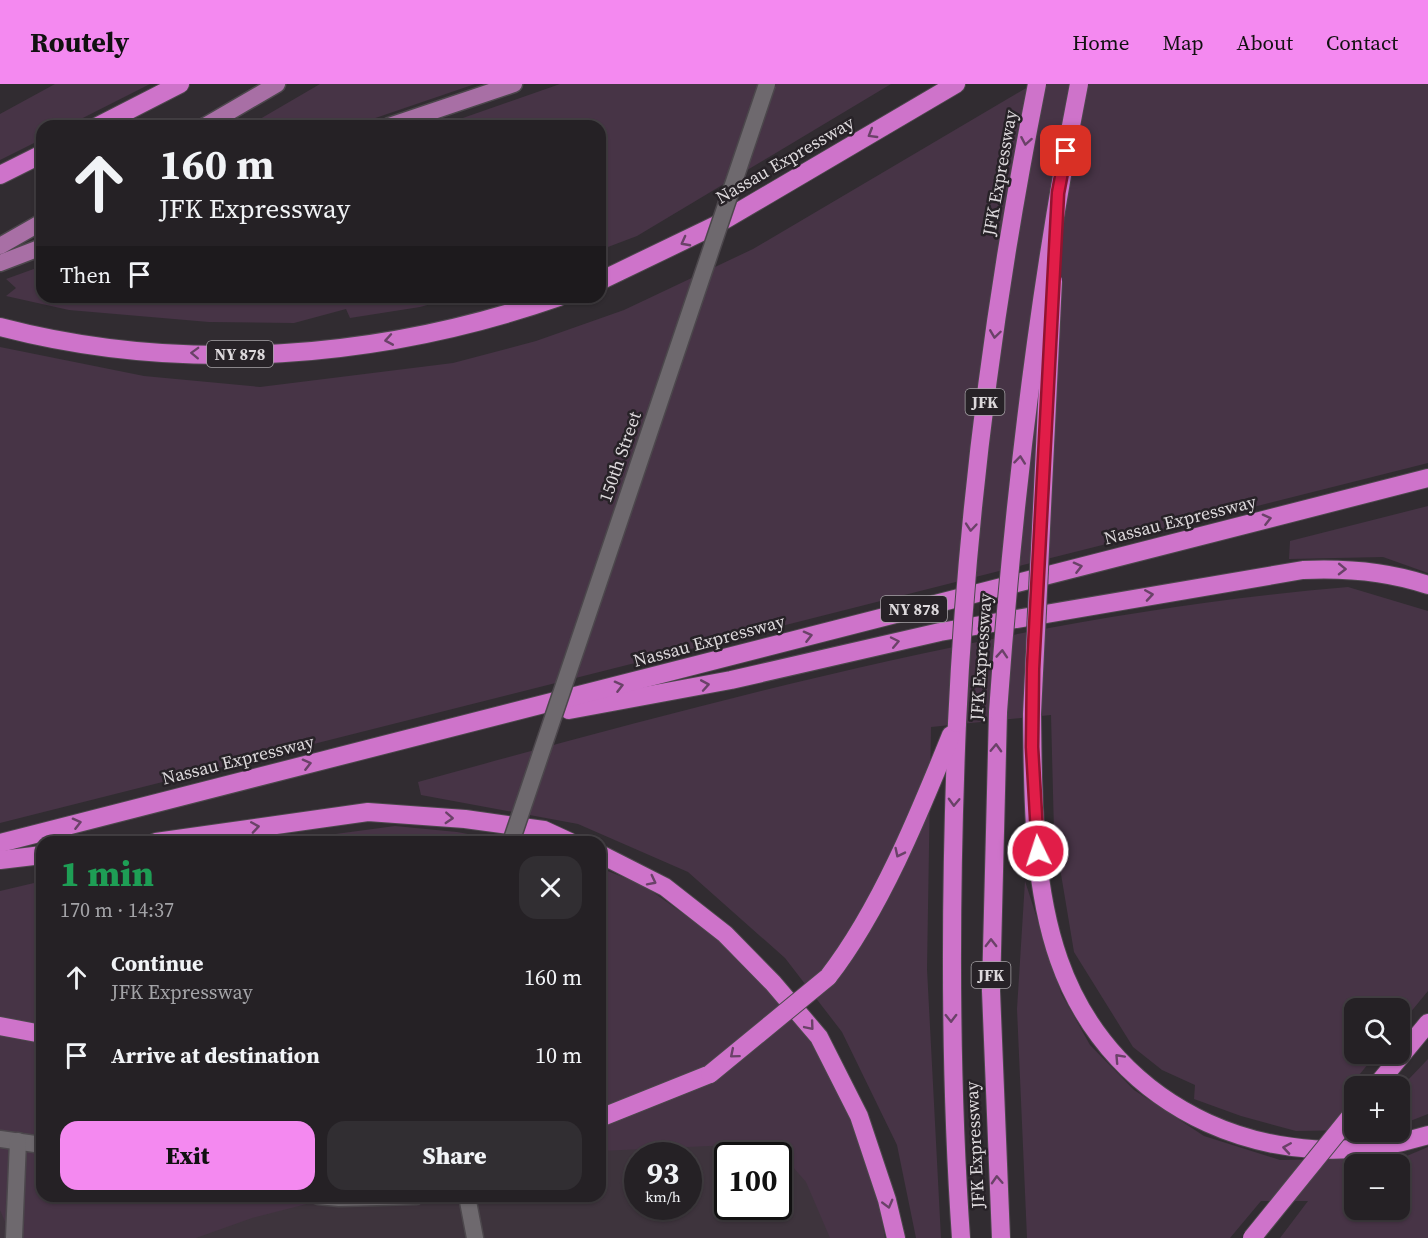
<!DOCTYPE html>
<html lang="en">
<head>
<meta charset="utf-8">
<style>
  :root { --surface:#252125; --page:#312e32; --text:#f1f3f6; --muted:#a3a3a7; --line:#423e42; --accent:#f489f0 }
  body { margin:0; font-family:"Source Serif 4",serif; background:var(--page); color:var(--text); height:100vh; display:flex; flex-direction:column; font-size:22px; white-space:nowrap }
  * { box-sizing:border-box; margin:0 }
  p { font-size:20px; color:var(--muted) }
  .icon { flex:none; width:33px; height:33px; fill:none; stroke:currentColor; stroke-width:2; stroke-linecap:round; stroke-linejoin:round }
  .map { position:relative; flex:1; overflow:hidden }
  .drawer { position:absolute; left:36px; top:752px; width:570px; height:366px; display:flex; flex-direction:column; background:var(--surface); border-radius:18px; box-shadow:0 2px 4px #0004,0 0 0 2px var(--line) }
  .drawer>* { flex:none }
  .banner { position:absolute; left:36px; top:36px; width:570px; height:183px; border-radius:18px; box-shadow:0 2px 4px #0004,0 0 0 2px var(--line); background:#252125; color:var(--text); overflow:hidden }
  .controls { position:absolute; left:1344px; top:914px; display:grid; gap:12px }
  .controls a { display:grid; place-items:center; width:66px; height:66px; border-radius:12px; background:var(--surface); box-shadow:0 2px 4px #0004,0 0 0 2px var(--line); font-size:30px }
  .speed { position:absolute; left:624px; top:1058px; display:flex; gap:12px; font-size:30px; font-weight:700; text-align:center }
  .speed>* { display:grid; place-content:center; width:78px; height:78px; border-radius:50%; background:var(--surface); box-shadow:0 2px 4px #0004,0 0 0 2px var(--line); line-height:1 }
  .speed small { font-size:15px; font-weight:400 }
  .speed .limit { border:3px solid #111; border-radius:9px; background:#fff; color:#111 }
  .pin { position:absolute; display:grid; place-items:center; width:51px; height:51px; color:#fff; margin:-26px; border-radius:12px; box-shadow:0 3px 9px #0006 }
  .me { position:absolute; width:66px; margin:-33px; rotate:356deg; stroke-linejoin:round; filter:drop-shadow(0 0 4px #0008) }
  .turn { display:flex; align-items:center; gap:21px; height:126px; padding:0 24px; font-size:27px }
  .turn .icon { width:78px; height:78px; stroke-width:2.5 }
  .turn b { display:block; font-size:42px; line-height:51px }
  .then { display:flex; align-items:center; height:57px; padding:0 24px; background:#0003; gap:12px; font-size:22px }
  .round { display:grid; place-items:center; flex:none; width:63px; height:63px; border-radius:18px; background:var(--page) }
  .summary { display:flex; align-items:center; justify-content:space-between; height:102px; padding:0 24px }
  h1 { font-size:36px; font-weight:800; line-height:45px; color:#1e9e55 }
  .cta { display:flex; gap:12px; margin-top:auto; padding:12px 24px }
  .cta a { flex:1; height:69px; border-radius:18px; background:var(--accent); color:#111; font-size:24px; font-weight:800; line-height:69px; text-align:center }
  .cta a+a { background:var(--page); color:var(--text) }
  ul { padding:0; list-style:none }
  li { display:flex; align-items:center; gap:18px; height:78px; padding:0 24px }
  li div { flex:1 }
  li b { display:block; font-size:22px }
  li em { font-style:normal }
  header { display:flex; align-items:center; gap:36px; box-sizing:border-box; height:84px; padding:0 30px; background:var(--accent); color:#111 }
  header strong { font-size:28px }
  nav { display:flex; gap:33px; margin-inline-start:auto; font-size:21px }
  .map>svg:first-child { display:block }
  .built { fill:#3e343d; fill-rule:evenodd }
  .green { fill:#473446; fill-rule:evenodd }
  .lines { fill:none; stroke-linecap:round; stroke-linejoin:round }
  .minor-casing { stroke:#4c474c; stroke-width:19 }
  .primary-casing { stroke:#4c474c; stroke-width:19 }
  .motorway-casing { stroke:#4c474c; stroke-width:20 }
  .minor { stroke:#6e696e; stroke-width:16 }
  .primary { stroke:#a86fa5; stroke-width:16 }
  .motorway { stroke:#ce73ca; stroke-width:18 }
  .minor-bridge-casing { stroke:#4c474c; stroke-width:19; stroke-linecap:butt }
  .motorway-bridge-casing { stroke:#4c474c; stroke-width:20; stroke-linecap:butt }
  .minor-bridge { stroke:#6e696e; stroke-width:16 }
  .motorway-bridge { stroke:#ce73ca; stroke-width:18 }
  .oneway { stroke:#6a4268 }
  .route-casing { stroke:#92132f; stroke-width:15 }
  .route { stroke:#e11d48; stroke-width:10 }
  .labels { text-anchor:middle; stroke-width:5; stroke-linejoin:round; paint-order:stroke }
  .shield { fill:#272227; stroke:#a6a2a6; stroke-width:1.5 }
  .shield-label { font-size:16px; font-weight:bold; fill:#ddd9dc }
  .street-label { font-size:18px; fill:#ddd9dc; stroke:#272227 }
</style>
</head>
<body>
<header>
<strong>Routely</strong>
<nav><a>Home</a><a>Map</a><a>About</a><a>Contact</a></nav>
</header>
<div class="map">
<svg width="1428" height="1154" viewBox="0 0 1428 1154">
  <rect width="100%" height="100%" fill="#312c31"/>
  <path class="built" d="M0 865 42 1112H600V876L861 1154H0ZM638 1071H688V1122H638ZM728 1071H778V1122H728Z"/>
  <g class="green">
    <path d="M55 0H150L67 42H42V55L0 76V30Z"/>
    <path d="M320 0H475L352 42H248Z"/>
    <path d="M560 0H891L637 152 600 166V42H440Z"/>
    <path d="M1033 0H1428V379L0 739V263L144 292 260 303 453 279 536 257 624 226 753 165Z"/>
    <path d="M42 182V213H456L420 223 350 234 346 225 294 239 209 238 69 226 6 212 16 204 6 195Z"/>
    <path d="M1428 422V489L1383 473 1289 475 1290 457Z"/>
    <path d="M1348 503 1428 527V907L1400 941V924H1354V969H1377L1355 996 1407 997 1428 975V1030L1400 1041V1002H1354V1046L1296 1047 1241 1032 1194 1015 1195 1001 1162 986 1133 963 1074 868 1054 748 1051 631 931 643 927 885 941 1154H916L897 1061 842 948 785 874 688 788 578 740 421 711 418 698C723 614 1031 530 1348 503Z"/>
    <path d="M395 742 457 748 506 757 276 758Z"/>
    <path d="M600 784 643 801 719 855 775 911 827 980 865 1065 879 1115 885 1154H830L806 1098 785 1074 753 1060 600 1067Z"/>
    <path d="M1025 797 1061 909 1090 961 1134 1006 1204 1052 1280 1076 1402 1074 1428 1063V1154H1280L1308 1117H1261L1230 1154H1027L1017 925ZM1354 1080H1400V1125H1354Z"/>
    <path d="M34 799 35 808 42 806V1112H338L252 1134 196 1154H12L0 1126V807Z"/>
  </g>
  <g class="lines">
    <defs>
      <g id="minor">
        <path d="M0 1055 42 1061"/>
        <path d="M318 1112 339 1114 416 1112"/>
        <path d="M467 1112 475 1154"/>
        <path d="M14 1154 18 1057"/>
      </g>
      <g id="primary">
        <path d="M205 42 277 0"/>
        <path d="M389 42 514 0"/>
        <path d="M0 162 42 138"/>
        <path d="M0 179 42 163"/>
      </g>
      <g id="motorway">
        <path d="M98 42 180 0"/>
        <path d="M0 91 42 70"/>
        <path d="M600 197 716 141 956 0"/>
        <path d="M0 243C183 291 381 275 559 213"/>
        <path d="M569 626 731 596 940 548 1303 486C1346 484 1386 487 1428 501"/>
        <path d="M998 628 991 907 1001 1154"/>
        <path d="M1032 630C1033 710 1032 799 1059 876 1113 1030 1278 1098 1428 1051"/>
        <path d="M957 639C950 811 949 982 961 1154"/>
        <path d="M156 758 368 728 465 735 544 746 570 758"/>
        <path d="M0 759 1428 394"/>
        <path d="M600 770 665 803 725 850 773 899 819 953 859 1032 887 1116 896 1154"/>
        <path d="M0 776 42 771"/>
        <path d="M828 893C880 826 919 730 951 651"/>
        <path d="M0 942 42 950"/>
        <path d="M1376 1002 1428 939"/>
        <path d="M600 1034 710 990"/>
      </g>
    </defs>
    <use href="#minor" class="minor-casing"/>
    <use href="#primary" class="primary-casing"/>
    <use href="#motorway" class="motorway-casing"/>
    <use href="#minor" class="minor"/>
    <use href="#primary" class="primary"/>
    <use href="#motorway" class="motorway"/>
    <defs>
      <path id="minor-bridge" d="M511 758 767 0"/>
      <g id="motorway-bridge">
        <path d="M998 628C1013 417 1038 208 1079 0"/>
        <path d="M1032 630 1053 197"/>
        <path d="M957 639C967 424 995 211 1037 0"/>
        <path d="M710 990 828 893"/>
        <path d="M1252 1154 1354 1028"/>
      </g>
    </defs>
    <use href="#minor-bridge" class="minor-bridge-casing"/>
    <use href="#motorway-bridge" class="motorway-bridge-casing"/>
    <use href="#minor-bridge" class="minor-bridge"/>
    <use href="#motorway-bridge" class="motorway-bridge"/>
  </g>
  <defs><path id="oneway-chevron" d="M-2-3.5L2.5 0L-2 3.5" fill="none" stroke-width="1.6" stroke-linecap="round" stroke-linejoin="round" transform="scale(1.5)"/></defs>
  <g class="oneway">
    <use href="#oneway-chevron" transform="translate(872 50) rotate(149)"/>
    <use href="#oneway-chevron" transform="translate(1026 57) rotate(100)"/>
    <use href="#oneway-chevron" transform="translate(685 158) rotate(152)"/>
    <use href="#oneway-chevron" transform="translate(995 250) rotate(98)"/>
    <use href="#oneway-chevron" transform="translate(389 256) rotate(170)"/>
    <use href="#oneway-chevron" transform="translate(195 269) rotate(-178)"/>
    <use href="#oneway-chevron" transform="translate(1020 376) rotate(-84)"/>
    <use href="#oneway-chevron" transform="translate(1267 435) rotate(-14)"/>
    <use href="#oneway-chevron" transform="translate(971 443) rotate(95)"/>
    <use href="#oneway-chevron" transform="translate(1078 483) rotate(-14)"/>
    <use href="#oneway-chevron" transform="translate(1342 485) rotate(1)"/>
    <use href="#oneway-chevron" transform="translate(1149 511) rotate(-9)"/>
    <use href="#oneway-chevron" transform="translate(808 552) rotate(-14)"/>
    <use href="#oneway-chevron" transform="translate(895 558) rotate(-12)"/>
    <use href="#oneway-chevron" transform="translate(1002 570) rotate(-86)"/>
    <use href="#oneway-chevron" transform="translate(705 601) rotate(-10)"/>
    <use href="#oneway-chevron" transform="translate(619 602) rotate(-14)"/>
    <use href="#oneway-chevron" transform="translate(996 664) rotate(-88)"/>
    <use href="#oneway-chevron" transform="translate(307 680) rotate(-14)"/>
    <use href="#oneway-chevron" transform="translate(954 718) rotate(92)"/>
    <use href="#oneway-chevron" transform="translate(449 734) rotate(3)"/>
    <use href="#oneway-chevron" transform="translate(77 739) rotate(-14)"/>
    <use href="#oneway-chevron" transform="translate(255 743) rotate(-9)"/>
    <use href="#oneway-chevron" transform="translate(899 769) rotate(116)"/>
    <use href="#oneway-chevron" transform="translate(652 797) rotate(27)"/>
    <use href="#oneway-chevron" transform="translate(991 859) rotate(-90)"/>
    <use href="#oneway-chevron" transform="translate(951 934) rotate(89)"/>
    <use href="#oneway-chevron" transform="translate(810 942) rotate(50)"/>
    <use href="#oneway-chevron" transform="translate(734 970) rotate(140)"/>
    <use href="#oneway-chevron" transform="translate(1119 974) rotate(-133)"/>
    <use href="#oneway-chevron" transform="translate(1287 1064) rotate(-171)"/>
    <use href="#oneway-chevron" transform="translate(997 1096) rotate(-93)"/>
    <use href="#oneway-chevron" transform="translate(888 1120) rotate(75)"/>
  </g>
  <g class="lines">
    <defs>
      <path id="route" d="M1038 767 1032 663 1033 585 1058 109 1066 67"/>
    </defs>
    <use href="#route" class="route-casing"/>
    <use href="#route" class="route"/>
  </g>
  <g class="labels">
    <g class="shield">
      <rect x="207" y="257" width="66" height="26" rx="4.5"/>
      <rect x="965.5" y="305" width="39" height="26" rx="4.5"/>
      <rect x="881" y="512" width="66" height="26" rx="4.5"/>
      <rect x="971.5" y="878" width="39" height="26" rx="4.5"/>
    </g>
    <g class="shield-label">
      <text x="240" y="276">NY 878</text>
      <text x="985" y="324">JFK</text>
      <text x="914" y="531">NY 878</text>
      <text x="991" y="897">JFK</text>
    </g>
    <g class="street-label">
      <text transform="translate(785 76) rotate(-30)" y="6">Nassau Expressway</text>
      <text transform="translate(1000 89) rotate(-80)" y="6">JFK Expressway</text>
      <text transform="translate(620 373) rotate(-71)" y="6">150th Street</text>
      <text transform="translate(1180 436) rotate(-14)" y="6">Nassau Expressway</text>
      <text transform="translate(709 557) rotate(-15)" y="6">Nassau Expressway</text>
      <text transform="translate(981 573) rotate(-86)" y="6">JFK Expressway</text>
      <text transform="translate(238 676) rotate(-14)" y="6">Nassau Expressway</text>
      <text transform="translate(975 1061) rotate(-93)" y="6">JFK Expressway</text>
    </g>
  </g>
</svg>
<div class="controls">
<a><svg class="icon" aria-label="search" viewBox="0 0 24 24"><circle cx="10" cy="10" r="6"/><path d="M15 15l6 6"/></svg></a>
<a>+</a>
<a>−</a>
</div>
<div class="speed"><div>93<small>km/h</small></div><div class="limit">100</div></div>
<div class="pin" style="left:1066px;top:67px;background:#d93025"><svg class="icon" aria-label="arrive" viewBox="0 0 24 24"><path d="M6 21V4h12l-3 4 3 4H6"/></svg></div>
<svg class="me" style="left:1038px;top:767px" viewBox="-20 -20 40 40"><circle r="17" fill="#e11d48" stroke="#fff" stroke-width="3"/><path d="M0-11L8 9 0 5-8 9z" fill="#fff"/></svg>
<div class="banner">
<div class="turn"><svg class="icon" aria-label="ahead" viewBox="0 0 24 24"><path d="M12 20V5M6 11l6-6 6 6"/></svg><div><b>160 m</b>JFK Expressway</div></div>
<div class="then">Then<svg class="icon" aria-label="arrive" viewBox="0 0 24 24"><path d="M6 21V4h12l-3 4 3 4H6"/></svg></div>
</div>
<section class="drawer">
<div class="summary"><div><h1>1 min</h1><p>170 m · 14:37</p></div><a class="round"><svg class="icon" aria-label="close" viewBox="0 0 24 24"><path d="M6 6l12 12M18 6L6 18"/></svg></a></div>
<ul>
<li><svg class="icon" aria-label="ahead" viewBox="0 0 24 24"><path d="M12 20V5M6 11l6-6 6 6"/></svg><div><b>Continue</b><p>JFK Expressway</p></div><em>160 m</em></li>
<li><svg class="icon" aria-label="arrive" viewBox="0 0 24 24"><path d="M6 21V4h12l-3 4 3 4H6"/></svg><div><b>Arrive at destination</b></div><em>10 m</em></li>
</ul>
<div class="cta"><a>Exit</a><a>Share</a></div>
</section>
</div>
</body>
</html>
